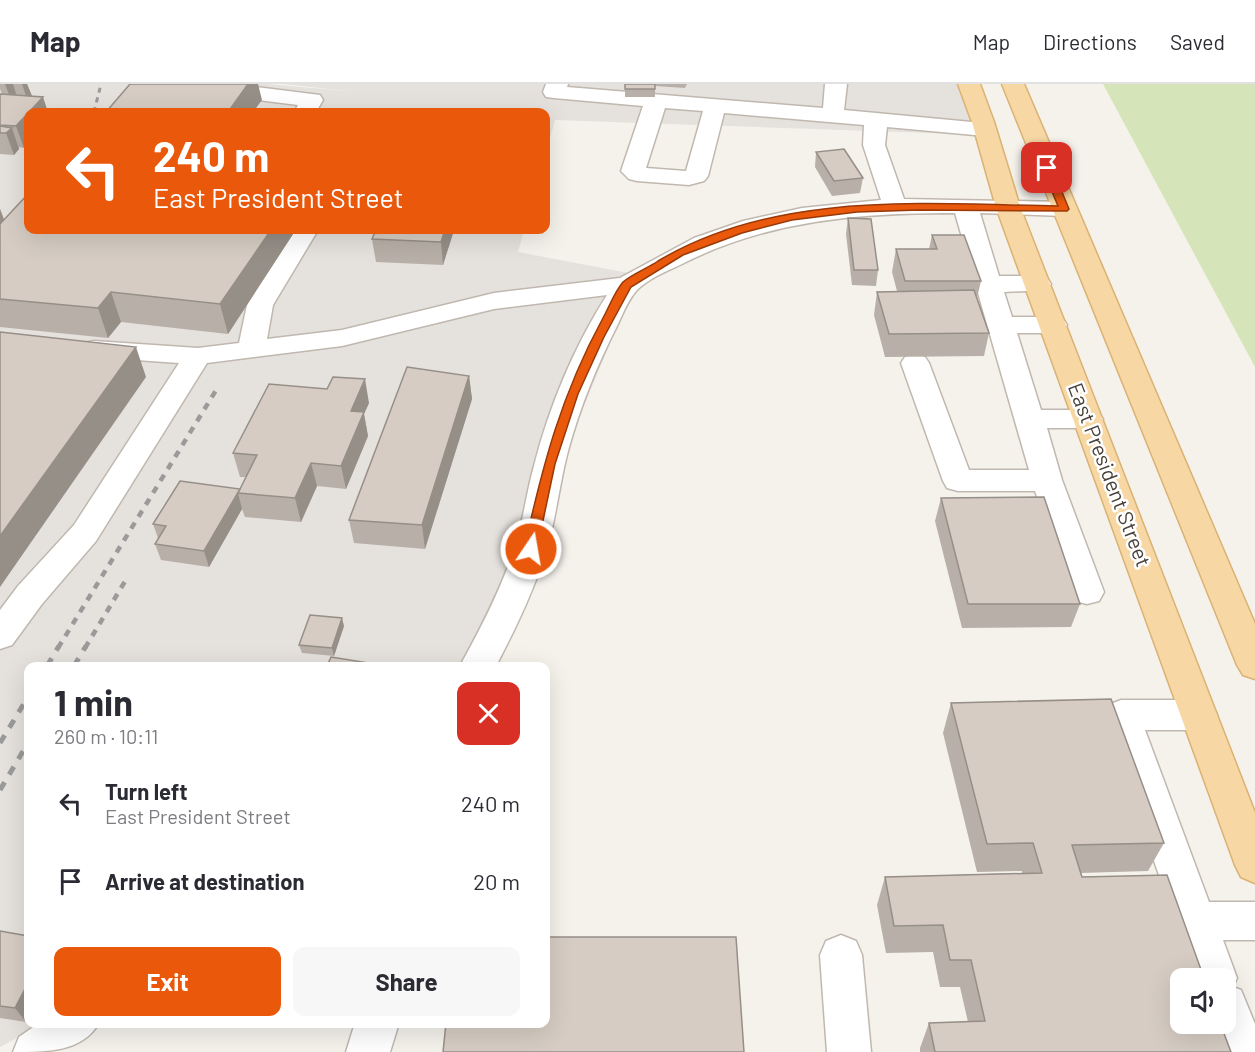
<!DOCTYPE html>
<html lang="en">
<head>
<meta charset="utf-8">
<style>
  :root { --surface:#fff; --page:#f7f7f7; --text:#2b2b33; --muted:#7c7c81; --line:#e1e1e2; --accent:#ea580c }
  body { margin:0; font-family:Barlow,sans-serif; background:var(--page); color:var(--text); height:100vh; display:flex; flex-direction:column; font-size:22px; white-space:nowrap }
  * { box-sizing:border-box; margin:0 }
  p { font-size:20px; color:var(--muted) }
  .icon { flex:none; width:33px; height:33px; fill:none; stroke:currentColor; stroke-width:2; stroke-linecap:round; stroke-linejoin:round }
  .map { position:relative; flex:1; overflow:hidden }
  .side { position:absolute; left:24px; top:578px; width:526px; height:366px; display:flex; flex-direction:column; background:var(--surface); border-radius:12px; box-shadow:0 6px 24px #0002 }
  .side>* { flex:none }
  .top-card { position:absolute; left:24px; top:24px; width:526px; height:126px; border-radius:12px; box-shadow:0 6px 24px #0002; background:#ea580c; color:#fff; overflow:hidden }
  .controls { position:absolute; left:1170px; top:884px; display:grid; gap:12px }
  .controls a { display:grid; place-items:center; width:66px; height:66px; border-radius:12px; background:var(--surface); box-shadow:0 6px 24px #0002; font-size:30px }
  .pin { position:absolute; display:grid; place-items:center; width:51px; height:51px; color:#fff; margin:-26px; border-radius:12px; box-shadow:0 3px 9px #0006 }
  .me { position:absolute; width:66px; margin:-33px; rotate:12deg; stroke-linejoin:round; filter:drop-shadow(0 0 4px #0008) }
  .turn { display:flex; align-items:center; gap:21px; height:126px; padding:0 30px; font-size:27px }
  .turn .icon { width:78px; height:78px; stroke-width:2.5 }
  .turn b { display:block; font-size:42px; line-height:51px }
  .round { display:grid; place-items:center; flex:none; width:63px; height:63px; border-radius:12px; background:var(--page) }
  .headline { display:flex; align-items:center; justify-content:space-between; height:102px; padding:0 30px }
  h1 { font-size:36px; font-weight:700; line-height:45px }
  .cta { display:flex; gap:12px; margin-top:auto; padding:12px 30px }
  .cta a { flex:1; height:69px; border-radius:12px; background:var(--accent); color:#fff; font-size:24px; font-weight:700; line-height:69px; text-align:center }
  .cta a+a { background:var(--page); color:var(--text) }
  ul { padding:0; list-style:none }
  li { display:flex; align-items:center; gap:18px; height:78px; padding:0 30px }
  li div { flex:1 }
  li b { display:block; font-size:22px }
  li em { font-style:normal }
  header { display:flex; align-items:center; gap:36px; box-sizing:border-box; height:84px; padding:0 30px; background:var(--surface); border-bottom:2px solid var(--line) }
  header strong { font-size:28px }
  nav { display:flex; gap:33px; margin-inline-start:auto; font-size:21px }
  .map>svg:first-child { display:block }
  .industrial { fill:#e5e1dd }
  .green { fill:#d6e5b9 }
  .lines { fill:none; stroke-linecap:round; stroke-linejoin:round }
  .minor-casing { stroke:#c0b8af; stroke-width:3 }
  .major-casing { stroke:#dbb274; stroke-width:3 }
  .minor { fill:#fff; fill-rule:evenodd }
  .major { fill:#f7d7a4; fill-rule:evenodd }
  .rail-far2 { stroke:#9a9a9a; stroke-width:3; stroke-dasharray:5 5; stroke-linecap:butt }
  .rail-far1 { stroke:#9a9a9a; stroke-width:4.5; stroke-dasharray:7 7; stroke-linecap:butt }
  .rail { stroke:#9a9a9a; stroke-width:5; stroke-dasharray:9 9; stroke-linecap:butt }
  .wall { fill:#b8afa8 }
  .shaded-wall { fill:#968f88 }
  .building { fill:#d6ccc3; stroke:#968f88; stroke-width:1.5 }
  .route { fill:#ea580c; stroke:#983908; stroke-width:1.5 }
  .labels { text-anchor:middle; stroke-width:5; stroke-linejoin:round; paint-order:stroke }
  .street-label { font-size:21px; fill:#49423a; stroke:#fff }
</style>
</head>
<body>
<header>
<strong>Map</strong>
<nav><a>Map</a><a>Directions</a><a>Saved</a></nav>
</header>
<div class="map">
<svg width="1255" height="968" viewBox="0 0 1255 968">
  <rect width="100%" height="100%" fill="#f5f2ec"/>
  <path class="industrial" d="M0 0H267L347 7 283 0H968L987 51 555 36 546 68V28H28V146H524L518 168 639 191 474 582H28V939H44L0 963Z"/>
  <path class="green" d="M1103 0H1255V283Z"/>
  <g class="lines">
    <defs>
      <g id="minor">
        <path d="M166 0H231L312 10 320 11 323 16 316 28H294L298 21 177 6 169 5Z"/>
        <path d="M546 0H568L567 3 823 24 825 0H847L844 26 993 40 996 45 993 50 985 52 887 43 885 61 904 115 1064 118 1073 120 1076 125 1073 130 1064 132 980 129 999 192H1038L1047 194 1051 200 1047 206 1004 208 1012 233H1053L1063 235 1067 241 1063 247 1053 249H1017L1041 326H1088L1098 328 1103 335 1098 342 1088 344H1047L1062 396 1104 508 1099 517 1087 520 1075 517 1035 407H958L947 404 943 397 901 279 905 273 915 270 925 273 929 279 969 386H1029L955 129C860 129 768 136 682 180 667 187 650 194 638 205 629 214 623 229 618 240 597 281 580 323 568 367 560 397 557 427 549 457 537 500 517 542 496 582H460C481 544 500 507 514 466 523 439 526 410 534 382 549 323 574 263 607 211L494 225 342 262 207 279 96 457 42 520 12 561 0 565V526L18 502 74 441 179 279 94 273 84 271 80 265 84 259 94 257 198 264 239 259 247 221 294 146H318L273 221 267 255 342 246 494 209 620 194 694 154 743 137 802 124 881 116 863 61 864 41 724 29 708 92 704 97 689 101 637 97 629 95 621 87 643 22 554 14 546 13 543 8ZM665 24 703 27 686 87 646 84Z"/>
        <path d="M1121 616H1199L1212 621 1217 631 1212 641 1199 646H1145L1209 818H1255V856H1223L1237 894 1233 903 1241 906 1255 940V968H1221L1210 939H1226V894H1195L1103 631 1108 621Z"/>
        <path d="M841 851 856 857 862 871 871 968H827L820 871 826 857Z"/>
        <path d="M39 939H99C82 968 48 968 13 968L19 953Z"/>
        <path d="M355 939H399L390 968H346Z"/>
      </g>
      <g id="major">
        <path d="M958 0H980L994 38 1020 123 1255 729V799L1241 793 1235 781 996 123 972 38Z"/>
        <path d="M1002 0H1024L1255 540V595L1243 591 1237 581Z"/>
      </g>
    </defs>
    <use href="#minor" class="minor-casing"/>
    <use href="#major" class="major-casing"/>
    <use href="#minor" class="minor"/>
    <use href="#major" class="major"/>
    <path class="rail-far2" d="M94 28 101 0"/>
    <g class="rail-far1">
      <path d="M58 564 218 303"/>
      <path d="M85 564 127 494"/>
    </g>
    <g class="rail">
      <path d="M47 582 59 562"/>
      <path d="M74 582 86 562"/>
      <path d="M0 659 28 613"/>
      <path d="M0 706 28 659"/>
    </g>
  </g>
  <g class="wall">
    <path d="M0 0H27L32 12 28 28V58L24 64 19 63V65L14 71 0 70V10H2L0 5Z"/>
    <path d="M625 0H687L685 4 655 2V13H625Z"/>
    <path d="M816 68 863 94 860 109 832 112 815 83Z"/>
    <path d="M0 125 4 136 28 146H294L295 147 228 250 121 238 108 254 0 243Z"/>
    <path d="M848 134 878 186 876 202 852 201 846 150Z"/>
    <path d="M376 146H454L443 181 376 178 372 155Z"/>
    <path d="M932 151 981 197 977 214 989 249 984 272 885 273 874 231 877 208 897 207 892 188 896 165H929Z"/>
    <path d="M469 292 472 315 425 465 354 459 349 436Z"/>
    <path d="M369 319 364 330 368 352 346 405 317 402 301 438 245 433 242 425 209 483 161 476 155 460 158 454 153 440 240 405 246 393H240L233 369Z"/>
    <path d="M941 414 1080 520 1071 543 962 544 935 437Z"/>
    <path d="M344 542 334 572 302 569 299 561Z"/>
    <path d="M951 619 1164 759 1148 787 1080 789 1082 793 1231 968H920V964L929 939 968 938 960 903H940L933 868 886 869 877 821 885 793 1022 789V787L977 788 943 649Z"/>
    <path d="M0 847 28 852V933L26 938 0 934Z"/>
  </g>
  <g class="shaded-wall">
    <path d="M5 0H13L17 13 11 16Z"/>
    <path d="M22 0H27L32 12 28 18Z"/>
    <path d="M248 0H258L262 16 253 28H228Z"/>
    <path d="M43 13 48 28H28V58L24 64 16 42Z"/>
    <path d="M12 44 19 65 14 71 6 49Z"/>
    <path d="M0 125 5 138 0 144Z"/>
    <path d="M271 146H294L295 147 228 250 220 220Z"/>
    <path d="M445 146H454L443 181 441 158Z"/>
    <path d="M111 208 121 238 108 254 98 224Z"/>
    <path d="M136 263 146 293 0 503V452Z"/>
    <path d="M469 292 472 315 425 465 422 441Z"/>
    <path d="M365 295 369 319 364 330 368 352 346 405 341 382 351 327Z"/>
    <path d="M311 379 317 402 301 438 295 414Z"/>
    <path d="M240 405 238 409 242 425 209 483 204 467Z"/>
    <path d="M342 534 344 542 334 572 332 564Z"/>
    <path d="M28 899V933L26 938 15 924Z"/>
  </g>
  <g class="building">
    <path d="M130 0H248L228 28H230H106Z"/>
    <rect x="625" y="0" width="30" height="5"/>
    <path d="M0 10 43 13 16 42 0 41Z"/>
    <path d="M0 42 12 44 6 49H0Z"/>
    <path d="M844 65 863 94 834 97 816 68Z"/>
    <path d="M28 110V146H271L220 220 111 208 98 224 0 215V140Z"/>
    <path d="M848 134 871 135 878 186H854Z"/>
    <path d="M376 146H445L441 158 372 155Z"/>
    <path d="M932 151H964L981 197H905L896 165H937Z"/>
    <path d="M974 206 989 249 889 250 877 208Z"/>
    <path d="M0 248 136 263 0 452Z"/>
    <path d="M407 283 469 292 422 441 349 436Z"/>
    <path d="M333 293 365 295 351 327 364 328 341 382 311 379 295 414 238 409 257 371 233 369 269 300 327 305Z"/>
    <path d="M180 397 240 405 204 467 155 460 166 442 153 440Z"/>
    <path d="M1044 413 1080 520H968L941 414Z"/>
    <path d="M310 531 342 534 332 564 299 561Z"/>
    <path d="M331 573 375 580 374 582H327Z"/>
    <path d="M1111 615 1164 759 1072 761 1082 793 1167 791 1204 894H1180V939H1220L1231 968H935L929 939 985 937 971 876H950L943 841 894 842 885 793 1042 789 1033 759 987 760 951 619Z"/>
    <path d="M0 847 28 852V899L15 924 0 922Z"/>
    <path d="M546 853H736L744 968H443L446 939H546Z"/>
  </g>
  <path class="route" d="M1047 81 1052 84 1069 125 1067 127 919 126 857 128 792 136 742 149 683 171 631 203 604 253 578 310 555 380 537 465 531 470 526 468 524 465C543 380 561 311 603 234 609 223 615 207 623 198 632 190 648 184 658 177 777 106 925 120 1058 122L1042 84Z"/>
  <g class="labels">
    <g class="street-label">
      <text transform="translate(1109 391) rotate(69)" y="7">East President Street</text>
    </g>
  </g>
</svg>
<div class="controls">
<a><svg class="icon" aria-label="sound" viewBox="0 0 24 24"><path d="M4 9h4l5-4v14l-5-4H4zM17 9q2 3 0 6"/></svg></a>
</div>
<div class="pin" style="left:1047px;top:84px;background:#d93025"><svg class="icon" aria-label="arrive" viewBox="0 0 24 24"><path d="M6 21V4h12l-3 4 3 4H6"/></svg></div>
<svg class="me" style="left:531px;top:465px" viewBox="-20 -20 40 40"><circle r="17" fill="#ea580c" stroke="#fff" stroke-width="3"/><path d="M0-11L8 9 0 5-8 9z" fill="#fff"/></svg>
<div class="top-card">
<div class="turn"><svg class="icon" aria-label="left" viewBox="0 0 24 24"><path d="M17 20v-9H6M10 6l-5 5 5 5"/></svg><div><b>240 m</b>East President Street</div></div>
</div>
<section class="side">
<div class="headline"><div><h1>1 min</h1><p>260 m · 10:11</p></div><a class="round" style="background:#d93025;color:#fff"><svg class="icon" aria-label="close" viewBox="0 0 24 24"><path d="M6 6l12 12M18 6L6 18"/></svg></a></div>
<ul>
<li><svg class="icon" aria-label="left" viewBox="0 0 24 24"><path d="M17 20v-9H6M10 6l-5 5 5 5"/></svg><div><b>Turn left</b><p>East President Street</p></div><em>240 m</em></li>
<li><svg class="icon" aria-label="arrive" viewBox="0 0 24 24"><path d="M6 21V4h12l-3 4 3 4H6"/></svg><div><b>Arrive at destination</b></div><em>20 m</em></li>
</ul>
<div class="cta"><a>Exit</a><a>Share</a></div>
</section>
</div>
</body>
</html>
